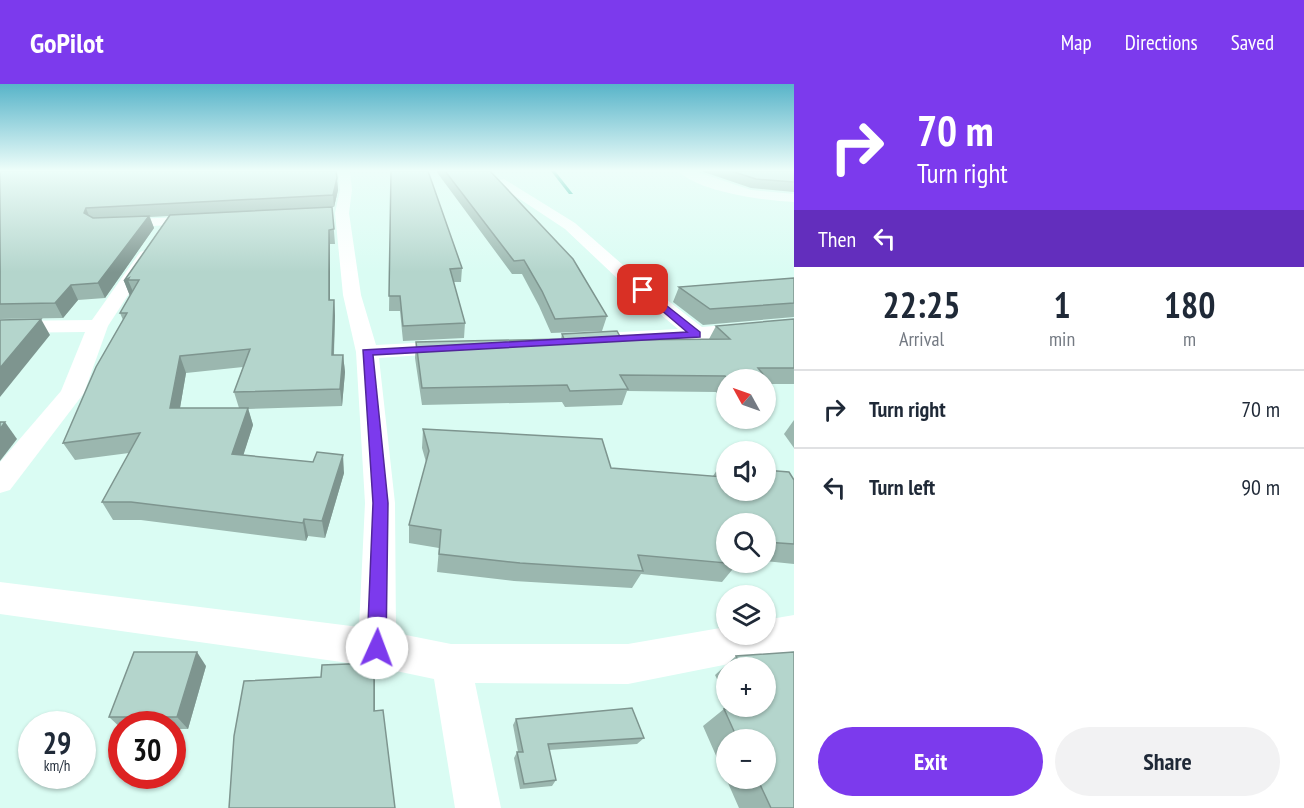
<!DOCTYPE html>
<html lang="en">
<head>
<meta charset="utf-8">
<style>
  :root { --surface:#fff; --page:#f2f2f3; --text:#1f2937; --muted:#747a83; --line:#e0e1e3; --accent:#7c3aed }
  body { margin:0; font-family:"PT Sans Narrow",sans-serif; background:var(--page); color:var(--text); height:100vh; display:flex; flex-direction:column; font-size:22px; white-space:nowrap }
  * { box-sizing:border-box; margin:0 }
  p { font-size:20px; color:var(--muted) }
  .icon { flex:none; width:33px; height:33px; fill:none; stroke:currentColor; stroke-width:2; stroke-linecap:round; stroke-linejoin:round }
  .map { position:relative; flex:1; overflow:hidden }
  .side { display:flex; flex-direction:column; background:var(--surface); width:510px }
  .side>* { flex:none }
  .top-card { background:#7c3aed; color:#fff; overflow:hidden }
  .needle { width:39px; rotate:310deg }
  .tools { position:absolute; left:716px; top:285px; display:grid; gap:12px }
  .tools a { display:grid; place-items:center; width:60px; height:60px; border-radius:50%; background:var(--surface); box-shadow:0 2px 4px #0004; font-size:30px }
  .speed { position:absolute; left:18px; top:627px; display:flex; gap:12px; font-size:30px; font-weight:700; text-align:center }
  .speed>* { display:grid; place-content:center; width:78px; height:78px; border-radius:50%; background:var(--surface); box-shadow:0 2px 4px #0004; line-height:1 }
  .speed small { font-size:15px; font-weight:400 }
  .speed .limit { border:9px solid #d22; background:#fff; color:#111 }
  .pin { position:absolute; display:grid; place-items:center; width:51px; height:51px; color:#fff; margin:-26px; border-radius:12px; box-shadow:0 3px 9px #0006 }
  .me { position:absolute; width:66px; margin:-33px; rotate:2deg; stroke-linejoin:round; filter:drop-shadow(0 0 4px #0008) }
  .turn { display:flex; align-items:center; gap:21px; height:126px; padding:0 24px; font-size:27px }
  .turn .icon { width:78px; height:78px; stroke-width:2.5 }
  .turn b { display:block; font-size:42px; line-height:51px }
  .then { display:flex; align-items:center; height:57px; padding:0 24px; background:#0003; gap:12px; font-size:22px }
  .eta { display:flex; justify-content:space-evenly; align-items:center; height:102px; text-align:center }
  .eta b { font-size:36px; font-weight:600; line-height:42px }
  .cta { display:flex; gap:12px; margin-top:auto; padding:12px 24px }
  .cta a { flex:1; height:69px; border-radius:36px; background:var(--accent); color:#fff; font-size:24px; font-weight:600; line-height:69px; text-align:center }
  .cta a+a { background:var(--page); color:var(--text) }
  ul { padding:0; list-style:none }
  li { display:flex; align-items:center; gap:18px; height:78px; padding:0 24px; border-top:2px solid var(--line) }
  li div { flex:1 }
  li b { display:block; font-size:22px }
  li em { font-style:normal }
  header { display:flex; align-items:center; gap:36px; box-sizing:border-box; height:84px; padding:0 30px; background:var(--accent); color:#fff }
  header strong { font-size:28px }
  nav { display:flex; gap:33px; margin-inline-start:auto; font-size:21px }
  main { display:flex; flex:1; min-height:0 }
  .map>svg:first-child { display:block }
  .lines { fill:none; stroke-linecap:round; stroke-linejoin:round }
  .stream { fill:#21b39b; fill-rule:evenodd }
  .minor { fill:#fff; fill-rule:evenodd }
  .wall { fill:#9bb7af; fill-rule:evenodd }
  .shaded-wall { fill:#7e958f }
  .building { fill:#b4d5cc; stroke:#7e958f; stroke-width:1.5 }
  .route { fill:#7c3aed; stroke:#51269a; stroke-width:1.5 }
</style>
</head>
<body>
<header>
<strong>GoPilot</strong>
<nav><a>Map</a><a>Directions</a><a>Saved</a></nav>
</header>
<main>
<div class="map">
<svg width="794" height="724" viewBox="0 0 794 724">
  <rect width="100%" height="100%" fill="#dafcf3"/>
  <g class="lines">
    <path class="stream" d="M551 87H555L573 110H569Z"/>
    <g class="minor">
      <path d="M338 87H350L352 106 349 129 361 211 376 261 452 257 460 258 463 263 460 268 452 269 379 274 395 419 396 549 451 560H628L726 543V550H765V536L794 531V567L628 600 475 599 501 724H455L434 595 377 583 0 530V498L359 543 365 419 356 268 343 211 335 129 340 106Z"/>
      <path d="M678 87H694L751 106 794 110V118C765 117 699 108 678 87Z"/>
      <path d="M504 95 575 139 631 188 702 243 794 235V247L697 256 584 262 577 260 573 256 577 252 584 250 678 245 619 196 565 145 500 102 498 99 500 96Z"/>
      <path d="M202 132 209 136 207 139 115 144 108 140 115 136Z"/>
      <path d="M146 166 154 171 108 242 84 309 10 406 0 409V378L61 307 85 248 0 249V237L92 236 140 168Z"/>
    </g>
  </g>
  <g class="wall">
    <path d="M0 87H336L338 106 334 123H332L335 160H330V216H334L335 232 334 271H343L345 288 342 322 248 325 253 341 243 371 344 389 325 454 308 452 306 457 141 436H113L102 418 129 369 75 376 63 359 123 236 120 229 130 212 124 197 169 132 150 133 154 144 105 214 78 216 63 234 0 235ZM243 283 234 308 239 324H180L186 289Z"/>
    <path d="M391 87 462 184 461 198H453L465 239 464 254 403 257 400 227H389Z"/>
    <path d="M436 87H490L607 232 602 247 551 249 539 222 522 190H512Z"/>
    <path d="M701 87H794V108L751 104Z"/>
    <path d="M794 194V233L703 241 673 218 679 203Z"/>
    <path d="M794 235V300H765V296H726V322L716 308 627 307 622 321 565 323 562 318 422 321 415 274 416 258 561 255 562 250 622 256 709 255 716 242Z"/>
    <path d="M794 336V364L784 350Z"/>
    <path d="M423 345 611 384 713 392 719 383 794 396V480L765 477V440H726V478L737 480 722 498 641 490 632 504 514 497 437 488 439 464 409 459V441L426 378 422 364Z"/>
    <path d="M794 568V724H739L703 642 724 625H732L731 622H765V584H726V613L715 591 736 572ZM726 656H765V694H726Z"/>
    <path d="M206 582 188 645H172V640H122V645L109 633Z"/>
    <path d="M516 635 644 654 637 660 549 666 556 696 552 702 520 705 514 674 517 668H518L513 641Z"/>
  </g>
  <g class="shaded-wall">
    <path d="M337 94 338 106 334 123 333 111Z"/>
    <path d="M86 124 91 137 84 129Z"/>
    <path d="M149 132 154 144 105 214 98 199Z"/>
    <path d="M329 146 330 160V232L329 216Z"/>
    <path d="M129 194 128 196 134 210 130 212 124 197Z"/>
    <path d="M71 201 78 216 63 234 55 219Z"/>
    <path d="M334 216 335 232 333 288 332 271Z"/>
    <path d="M41 235 50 251 0 313V284Z"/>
    <path d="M343 271 345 288 342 322 340 305Z"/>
    <path d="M180 272 186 289 177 341 170 324Z"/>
    <path d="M248 324 253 341 238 388 232 370Z"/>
    <path d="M5 338 17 355 0 377V345Z"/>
    <path d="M343 371 344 389 325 454 322 437Z"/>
    <path d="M304 435 308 452 306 457 303 439Z"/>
    <path d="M197 568 206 582 188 645 177 633Z"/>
    <path d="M374 579 375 597V643L374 627Z"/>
  </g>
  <g class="building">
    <path d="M0 87H336L337 94 333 111 86 124 84 129 93 134 149 132 98 199 71 201 55 219 0 220Z"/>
    <path d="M391 87H428L462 184 450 185 465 239 403 242 400 212H389Z"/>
    <path d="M445 87H490L573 175 607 232 555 235 542 207 524 176 514 177Z"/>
    <path d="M731 87H794V98L756 95Z"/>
    <path d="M332 123 334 145 329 146V216H334L332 271H343L340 305 234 308 250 265 180 272 170 324H248L232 370 313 378 317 368 343 371 322 437 304 435 303 439 131 418H102L140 349 63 359 96 283 127 229H120L139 196H128L129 194 124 197 170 131Z"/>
    <path d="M794 194V219L710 225 679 203Z"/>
    <path d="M41 235 0 284V236Z"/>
    <path d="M794 235V284H758L766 294 763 296H728L725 292 620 291 628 305 570 307 567 301 422 304 416 258 564 255 562 250 617 247 622 256 730 255 716 242Z"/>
    <path d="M0 338H5L0 345Z"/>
    <path d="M423 345 602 355 611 384 723 393 719 383H726V406H765V386L789 388 794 396V460L765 458V440H726V478H736L737 480 638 471 643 487 520 479 439 470 441 446 409 441 429 367Z"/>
    <path d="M134 568H197L177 633H109Z"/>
    <path d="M794 568V724H771L757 694H765V656H738L724 625 765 622V584H742L736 572Z"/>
    <path d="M374 579V627L383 626 395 724H229L234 652 244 597 321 593 322 581Z"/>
    <path d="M632 624 644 654 548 660 556 696 524 700 517 668H523L516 635Z"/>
  </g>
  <linearGradient id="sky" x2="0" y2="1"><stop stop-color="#58b4c9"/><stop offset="0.46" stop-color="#eefefa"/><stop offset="1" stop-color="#eefefa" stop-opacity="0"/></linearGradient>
  <rect width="794" height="188" fill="url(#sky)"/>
  <path class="route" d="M643 203 700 248V253L373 271 388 419 386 564 383 571 377 573 370 571 367 564 373 419 363 266 687 248 640 208 638 206Z"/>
</svg>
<div class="tools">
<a><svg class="needle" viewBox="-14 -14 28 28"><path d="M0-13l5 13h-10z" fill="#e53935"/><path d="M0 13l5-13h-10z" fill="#747a83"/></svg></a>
<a><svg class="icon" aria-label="sound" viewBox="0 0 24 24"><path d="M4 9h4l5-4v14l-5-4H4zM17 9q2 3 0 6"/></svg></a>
<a><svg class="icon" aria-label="search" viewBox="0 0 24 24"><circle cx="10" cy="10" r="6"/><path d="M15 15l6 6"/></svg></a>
<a><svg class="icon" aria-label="layers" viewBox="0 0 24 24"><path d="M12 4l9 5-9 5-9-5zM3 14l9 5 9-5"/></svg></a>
<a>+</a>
<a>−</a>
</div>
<div class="speed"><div>29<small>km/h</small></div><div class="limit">30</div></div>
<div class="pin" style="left:643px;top:206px;background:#d93025"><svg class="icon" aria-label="arrive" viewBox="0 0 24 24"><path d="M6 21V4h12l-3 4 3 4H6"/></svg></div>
<svg class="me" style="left:377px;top:564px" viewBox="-20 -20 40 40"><circle r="19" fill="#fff"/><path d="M0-13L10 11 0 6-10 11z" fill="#7c3aed"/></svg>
</div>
<section class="side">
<div class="top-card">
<div class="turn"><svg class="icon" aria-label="right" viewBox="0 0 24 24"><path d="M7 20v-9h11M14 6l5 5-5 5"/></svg><div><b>70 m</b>Turn right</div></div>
<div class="then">Then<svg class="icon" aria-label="left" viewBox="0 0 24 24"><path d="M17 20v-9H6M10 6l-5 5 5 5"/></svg></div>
</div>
<div class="eta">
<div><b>22:25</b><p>Arrival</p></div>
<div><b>1</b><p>min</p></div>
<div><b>180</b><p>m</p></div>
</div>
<ul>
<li><svg class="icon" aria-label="right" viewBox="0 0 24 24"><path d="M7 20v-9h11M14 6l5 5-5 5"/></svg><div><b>Turn right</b></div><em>70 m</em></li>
<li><svg class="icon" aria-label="left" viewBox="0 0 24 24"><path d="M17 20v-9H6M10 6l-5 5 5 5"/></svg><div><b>Turn left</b></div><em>90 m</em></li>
</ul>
<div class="cta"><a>Exit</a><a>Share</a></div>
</section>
</main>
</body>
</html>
